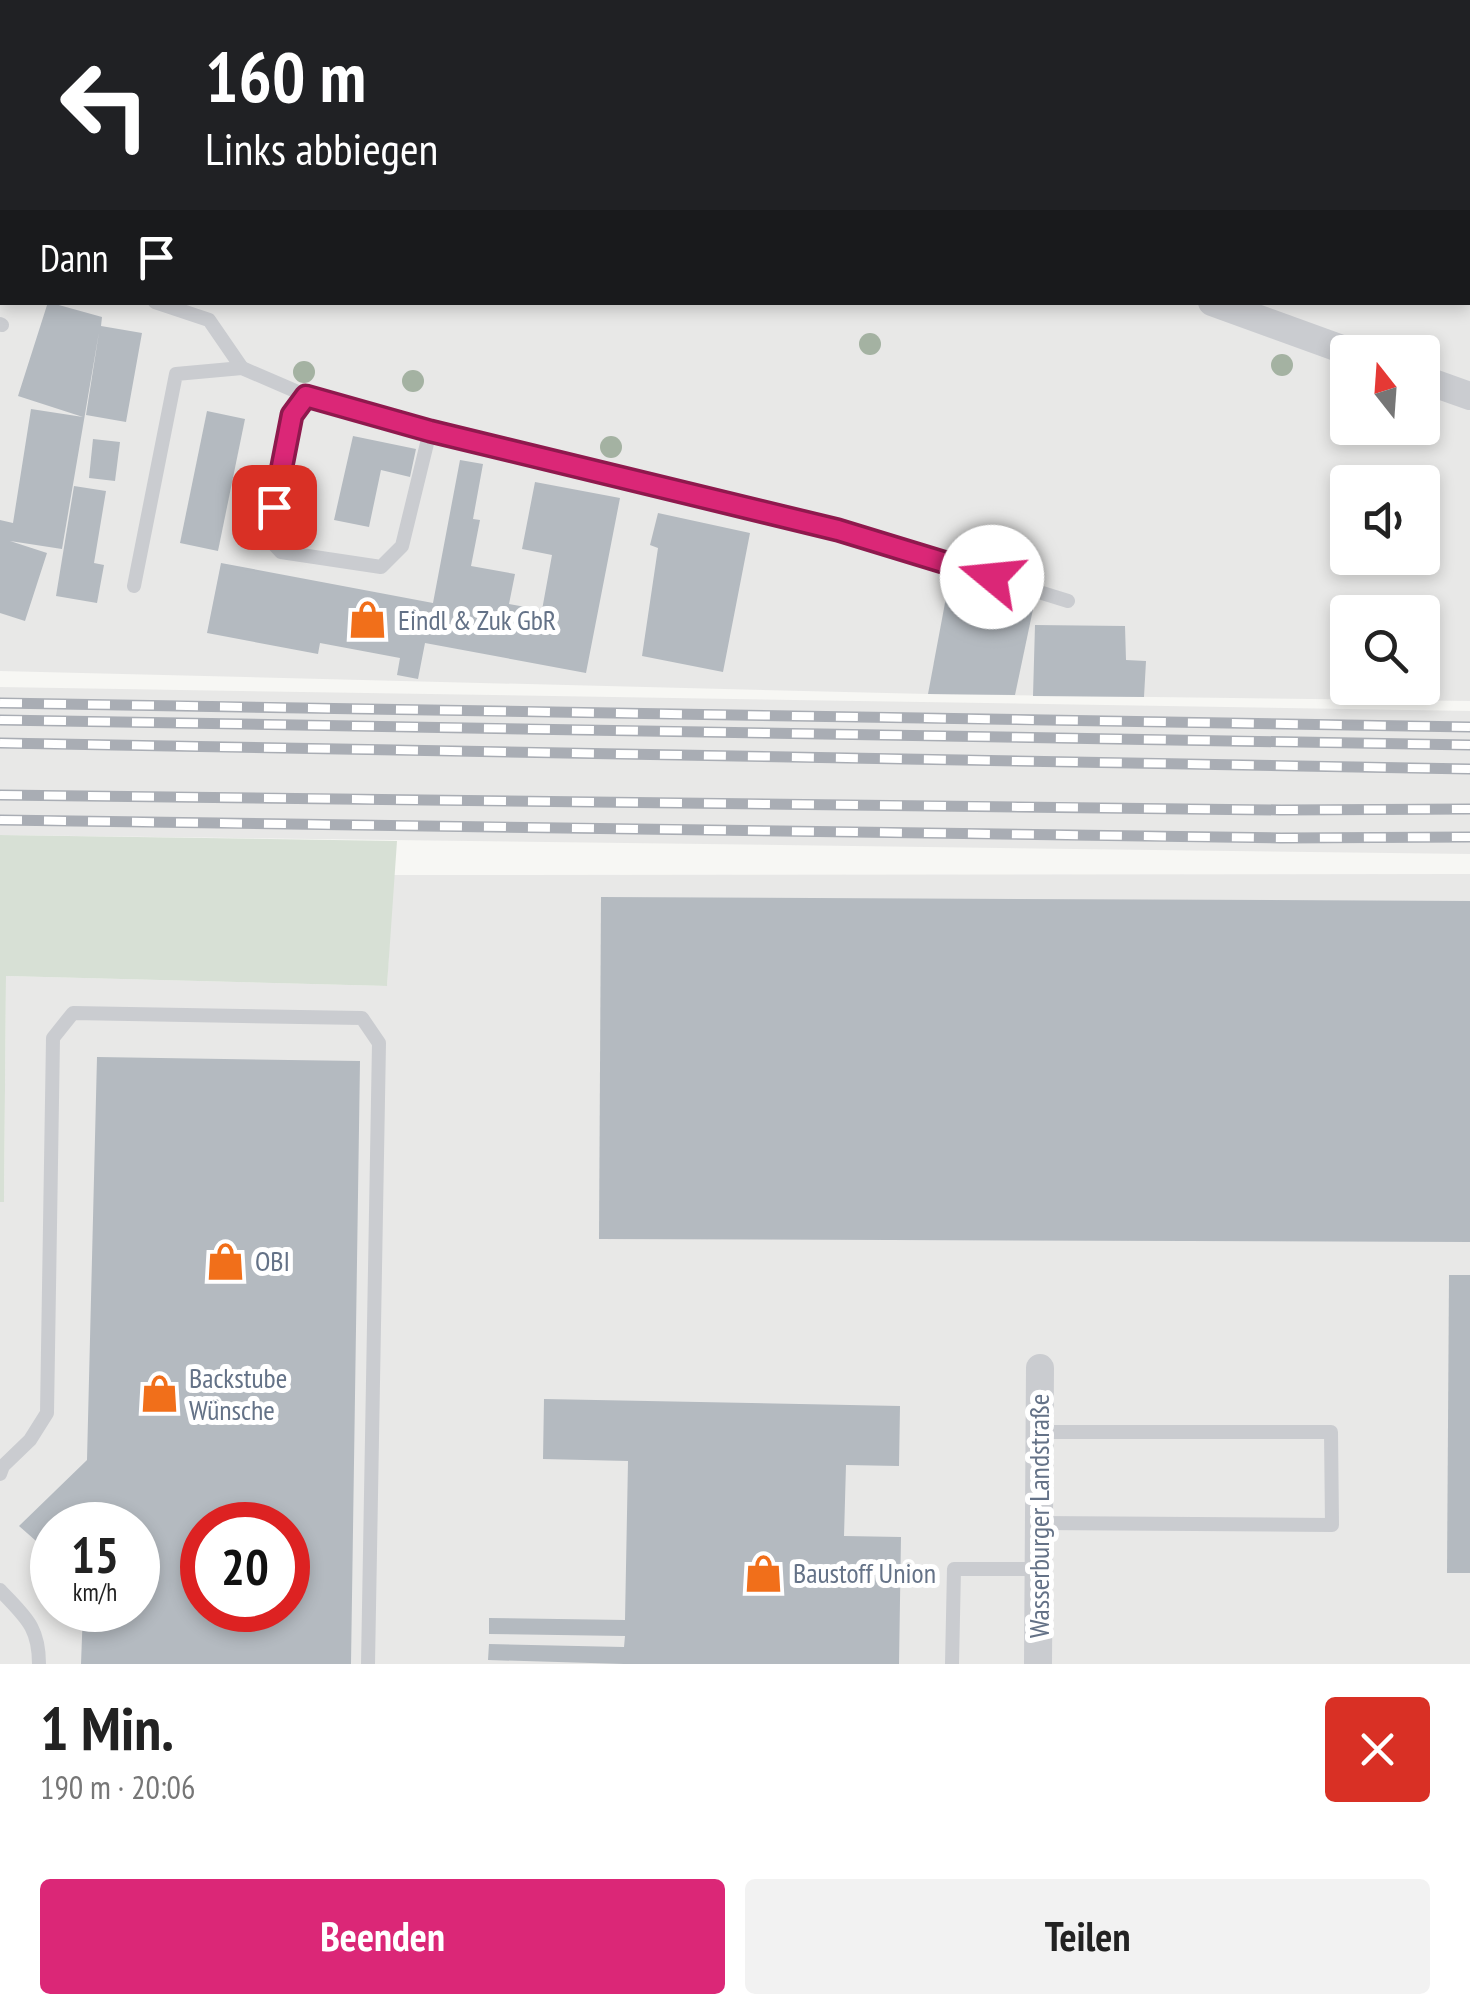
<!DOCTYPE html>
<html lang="de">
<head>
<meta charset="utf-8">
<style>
  :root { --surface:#fff; --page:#f2f2f2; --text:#222; --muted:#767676; --accent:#db2777 }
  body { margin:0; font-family:"PT Sans Narrow",sans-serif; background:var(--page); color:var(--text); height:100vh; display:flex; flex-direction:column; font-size:38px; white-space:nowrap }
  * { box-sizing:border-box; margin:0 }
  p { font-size:32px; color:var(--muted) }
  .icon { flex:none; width:55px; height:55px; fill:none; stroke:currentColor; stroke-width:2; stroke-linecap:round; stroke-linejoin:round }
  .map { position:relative; height:1664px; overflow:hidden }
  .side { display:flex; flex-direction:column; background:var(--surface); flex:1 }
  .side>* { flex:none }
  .hud { position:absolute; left:0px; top:0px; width:1470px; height:305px; box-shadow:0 5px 15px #0003; background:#202124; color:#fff; overflow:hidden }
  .needle { width:65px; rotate:343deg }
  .controls { position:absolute; left:1330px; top:335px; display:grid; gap:20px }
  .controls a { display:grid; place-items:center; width:110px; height:110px; border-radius:10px; background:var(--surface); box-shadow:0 5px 15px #0003; font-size:50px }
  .speed { position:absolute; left:30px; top:1502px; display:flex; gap:20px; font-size:50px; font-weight:700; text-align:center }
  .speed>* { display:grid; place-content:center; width:130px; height:130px; border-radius:50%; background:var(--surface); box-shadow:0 5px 15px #0003; line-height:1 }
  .speed small { font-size:25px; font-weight:400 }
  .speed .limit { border:15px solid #d22; background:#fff; color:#111 }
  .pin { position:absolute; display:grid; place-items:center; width:85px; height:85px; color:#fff; margin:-42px; border-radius:20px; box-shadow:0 5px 15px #0006 }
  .me { position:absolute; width:110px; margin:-55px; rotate:287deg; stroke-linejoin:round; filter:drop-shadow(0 0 8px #0008) }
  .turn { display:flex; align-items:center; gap:35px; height:210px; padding:0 40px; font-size:45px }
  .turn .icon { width:130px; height:130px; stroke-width:2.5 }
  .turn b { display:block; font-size:70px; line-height:85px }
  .then { display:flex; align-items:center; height:95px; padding:0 40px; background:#0003; gap:20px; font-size:38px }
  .round { display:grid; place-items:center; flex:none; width:105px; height:105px; border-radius:10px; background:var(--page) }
  .summary { display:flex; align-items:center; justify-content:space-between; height:170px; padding:0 40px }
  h1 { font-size:60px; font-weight:800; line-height:75px }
  .action { display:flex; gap:20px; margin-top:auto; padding:20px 40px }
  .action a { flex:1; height:115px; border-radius:10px; background:var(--accent); color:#fff; font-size:40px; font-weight:800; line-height:115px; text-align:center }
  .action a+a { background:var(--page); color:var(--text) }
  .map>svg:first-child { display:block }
  .built { fill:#e8e8e7; fill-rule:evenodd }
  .green { fill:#d7e0d5 }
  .building { fill:#b4bac0; fill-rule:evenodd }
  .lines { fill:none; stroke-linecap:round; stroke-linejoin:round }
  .lane { stroke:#caccd0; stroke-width:14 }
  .street { stroke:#caccd0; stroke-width:28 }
  .rail-casing { stroke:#a9adb4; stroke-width:11 }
  .rail { stroke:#fff; stroke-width:8; stroke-dasharray:22; stroke-linecap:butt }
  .tree { fill:#a4b2a2 }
  .route-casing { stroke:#8e194d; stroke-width:25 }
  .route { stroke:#db2777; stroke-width:18 }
  .labels { text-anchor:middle; stroke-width:10; stroke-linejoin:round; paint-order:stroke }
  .poi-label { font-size:28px; fill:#647287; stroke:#fff; text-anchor:start }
  .street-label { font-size:28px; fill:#647287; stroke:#fff }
</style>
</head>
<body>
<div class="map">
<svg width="1470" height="1664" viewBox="0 0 1470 1664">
  <rect width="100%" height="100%" fill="#f7f7f4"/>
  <g class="built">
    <path d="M0 0 495 2H2V302H1468V2H505L1470 0V701L928 694 0 671ZM1348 352H1422V428H1348ZM1348 482H1422V558H1348ZM1348 612H1422V688H1348Z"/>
    <path d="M0 687 1470 711V854L0 835Z"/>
    <path d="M1470 874V1664H0V1202L4 1201 6 976 387 986 393 875ZM52 1525H138V1610H52ZM202 1525H288V1610H202Z"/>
  </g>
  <path class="green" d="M0 835 397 841 387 986 6 976 4 1202H0Z"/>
  <g class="building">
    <path d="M48 302 102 317 101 326 142 333 126 422 86 415 99 332 62 549 10 541 47 553 25 621 0 613V520L13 523 31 409 83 417 18 396Z"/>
    <path d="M207 411 245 419 218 551 180 543Z"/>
    <path d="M353 436 416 449 410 477 381 470 369 527 334 520Z"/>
    <path d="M93 439 120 442 115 481 89 478Z"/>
    <path d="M460 460 483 464 473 519 480 520 471 566 515 574 509 604 542 610 552 555 522 549 535 482 620 498 586 673 425 643 418 679 397 675 400 658 320 643 318 654 207 633 221 563 433 603Z"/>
    <path d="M74 486 106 491 94 563 104 565 97 603 56 596Z"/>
    <path d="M658 513 750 533 723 672 642 656 658 548 650 545Z"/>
    <path d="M950 576 1036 595 1015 695 928 694Z"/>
    <path d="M1035 625 1125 626 1126 660 1146 661 1144 697 1033 696Z"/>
    <path d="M601 897 1470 901V1242L599 1239Z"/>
    <path d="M97 1057 360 1061 351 1664H81L83 1610H138V1525H52V1555L19 1526 87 1460ZM202 1525H288V1610H202Z"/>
    <path d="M1449 1275H1470V1573H1447Z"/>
    <path d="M544 1399 900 1406 899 1466 846 1465 844 1536 901 1537 899 1664H624L488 1660 489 1644 624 1647 625 1636 489 1634V1618L625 1620 628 1461 543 1459Z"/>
  </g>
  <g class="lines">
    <g class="lane">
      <path d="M0 252 2 253"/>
      <path d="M155 302 209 320 242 368"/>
      <path d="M0 324 2 325"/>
      <path d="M307 396 292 415 268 538 281 552 381 567 402 546 430 431"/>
      <path d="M134 586 176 374 242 368 307 396 430 431 839 530 1068 601"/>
      <path d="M0 1474 3 1466 30 1440 47 1413 53 1038 73 1013 362 1018 379 1043 368 1664"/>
      <path d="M1039 1523 1332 1525 1331 1432H1039"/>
      <path d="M0 1590C25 1617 39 1626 39 1664"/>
      <path d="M952 1664 954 1569H1039"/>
    </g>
    <g class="street">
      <path d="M394 0 401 2"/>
      <path d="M1212 302 1350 352"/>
      <path d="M1422 379 1470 396"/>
      <path d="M1038 1664 1040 1368"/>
    </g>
    <defs>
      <g id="rail">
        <path d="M0 703 1470 727"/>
        <path d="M0 720 1470 745"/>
        <path d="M0 743 1470 769"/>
        <path d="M0 795 1281 810 1470 809"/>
        <path d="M0 820 1281 838 1470 837"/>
      </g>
    </defs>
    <use href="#rail" class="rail-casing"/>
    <use href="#rail" class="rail"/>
  </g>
  <g class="tree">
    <circle cx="870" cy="344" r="11"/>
    <circle cx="1282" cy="365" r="11"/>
    <circle cx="304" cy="372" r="11"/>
    <circle cx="413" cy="381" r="11"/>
    <circle cx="611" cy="447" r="11"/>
  </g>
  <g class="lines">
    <defs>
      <path id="route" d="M274 507 292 415 306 396 430 431 838 530 992 577"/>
    </defs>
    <use href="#route" class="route-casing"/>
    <use href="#route" class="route"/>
  </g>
  <defs>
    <symbol id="shop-bare" viewBox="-9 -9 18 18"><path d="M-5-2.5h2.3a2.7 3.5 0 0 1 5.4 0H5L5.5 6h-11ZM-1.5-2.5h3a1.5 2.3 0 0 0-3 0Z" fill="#f16f1a" stroke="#fff" stroke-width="2.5" paint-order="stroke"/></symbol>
  </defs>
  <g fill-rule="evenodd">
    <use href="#shop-bare" x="340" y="592" width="55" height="55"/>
    <use href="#shop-bare" x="198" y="1234" width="55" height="55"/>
    <use href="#shop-bare" x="132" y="1366" width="55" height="55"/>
    <use href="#shop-bare" x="736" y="1546" width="55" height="55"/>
  </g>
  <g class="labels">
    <g class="poi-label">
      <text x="398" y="630">Eindl &amp; Zuk GbR</text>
      <text x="255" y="1271">OBI</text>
      <text x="189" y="1388">Backstube<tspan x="189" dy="32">Wünsche</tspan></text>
      <text x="793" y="1583">Baustoff Union</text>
    </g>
    <g class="street-label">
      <text transform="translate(1039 1516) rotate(-90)" y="10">Wasserburger Landstraße</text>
    </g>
  </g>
</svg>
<div class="controls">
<a><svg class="needle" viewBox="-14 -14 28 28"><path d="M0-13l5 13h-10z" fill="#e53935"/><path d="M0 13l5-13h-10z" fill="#767676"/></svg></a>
<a><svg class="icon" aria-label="sound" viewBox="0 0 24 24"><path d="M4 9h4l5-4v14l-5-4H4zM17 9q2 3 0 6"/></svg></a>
<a><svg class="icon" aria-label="search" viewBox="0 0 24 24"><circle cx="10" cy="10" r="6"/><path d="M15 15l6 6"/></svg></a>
</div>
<div class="speed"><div>15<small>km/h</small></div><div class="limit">20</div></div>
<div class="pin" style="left:274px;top:507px;background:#d93025"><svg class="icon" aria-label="arrive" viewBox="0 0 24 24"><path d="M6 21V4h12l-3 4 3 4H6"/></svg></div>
<svg class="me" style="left:992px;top:577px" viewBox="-20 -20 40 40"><circle r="19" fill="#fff"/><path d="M0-13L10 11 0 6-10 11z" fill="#db2777"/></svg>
<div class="hud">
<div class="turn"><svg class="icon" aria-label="left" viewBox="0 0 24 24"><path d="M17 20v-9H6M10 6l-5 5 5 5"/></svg><div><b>160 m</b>Links abbiegen</div></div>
<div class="then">Dann<svg class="icon" aria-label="arrive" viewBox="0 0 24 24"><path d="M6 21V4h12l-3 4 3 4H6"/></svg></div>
</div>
</div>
<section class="side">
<div class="summary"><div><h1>1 Min.</h1><p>190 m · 20:06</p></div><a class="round" style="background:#d93025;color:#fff"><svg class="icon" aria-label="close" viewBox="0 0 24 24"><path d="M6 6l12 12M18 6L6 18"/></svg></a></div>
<div class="action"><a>Beenden</a><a>Teilen</a></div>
</section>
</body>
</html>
